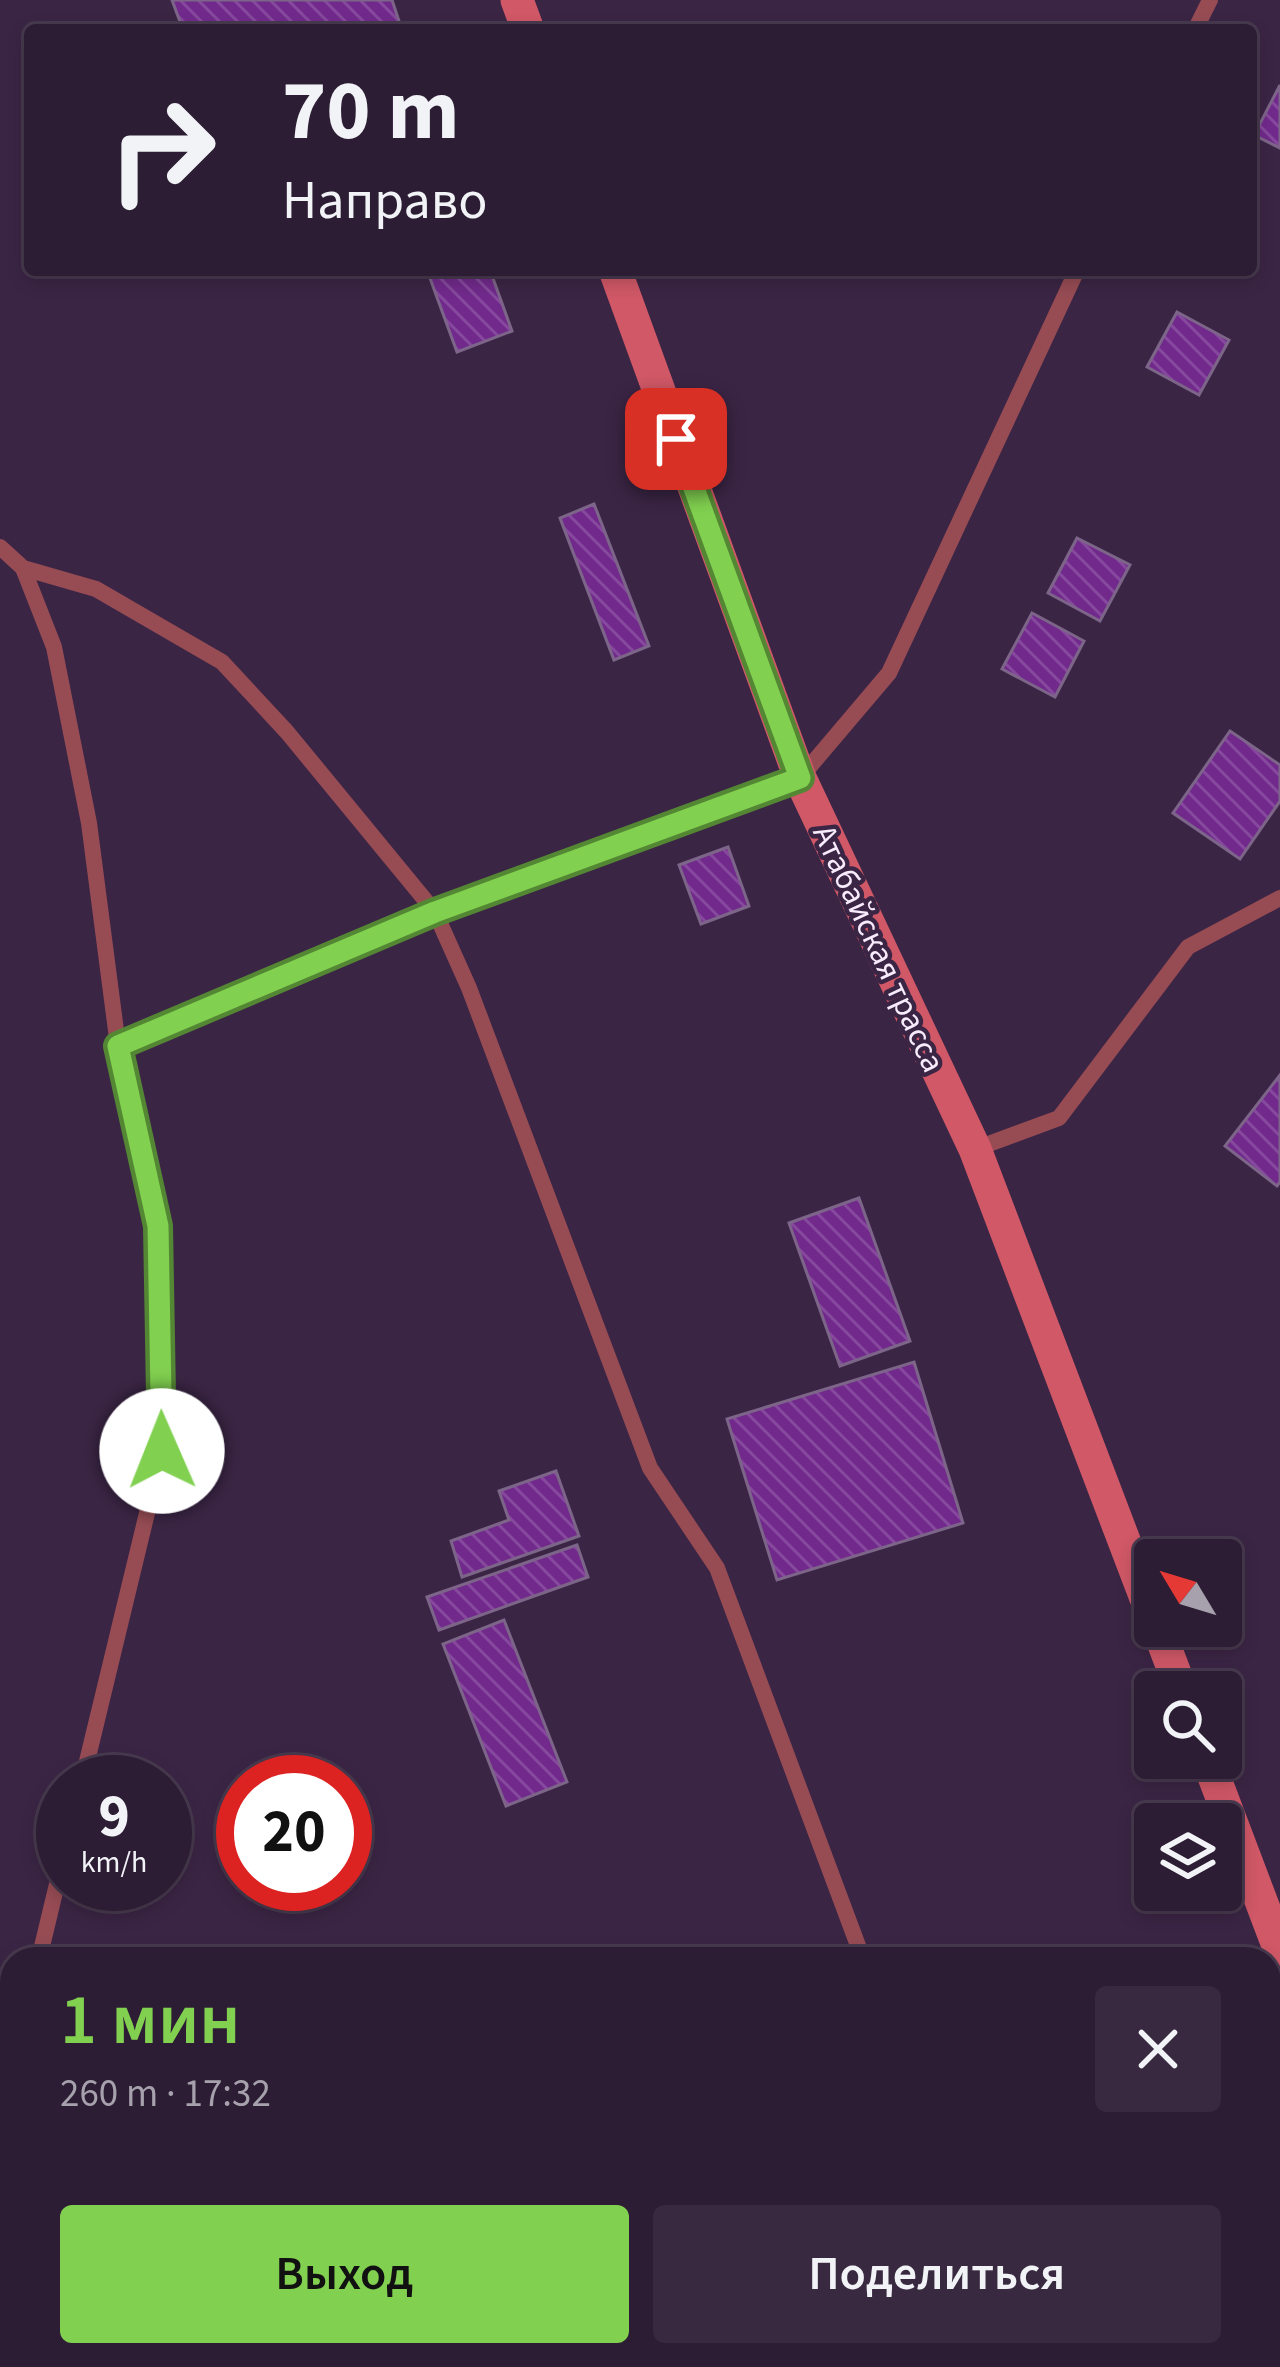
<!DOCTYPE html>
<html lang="ru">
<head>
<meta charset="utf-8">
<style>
  :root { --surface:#2c1c34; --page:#382940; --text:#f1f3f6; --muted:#a6a1ac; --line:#483a4f; --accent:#81d050 }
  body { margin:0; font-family:"Source Sans 3",sans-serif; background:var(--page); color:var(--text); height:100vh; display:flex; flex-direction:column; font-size:45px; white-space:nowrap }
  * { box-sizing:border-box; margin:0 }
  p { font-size:39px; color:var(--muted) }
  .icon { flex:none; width:66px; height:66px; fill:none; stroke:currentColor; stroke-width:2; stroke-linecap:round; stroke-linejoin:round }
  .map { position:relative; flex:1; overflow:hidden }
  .panel { position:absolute; left:0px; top:1947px; width:1281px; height:420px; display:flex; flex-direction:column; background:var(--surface); border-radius:36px 36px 0 0; box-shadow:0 6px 18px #0003,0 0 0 3px var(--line) }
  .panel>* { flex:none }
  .top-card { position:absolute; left:24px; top:24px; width:1233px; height:252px; border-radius:12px; box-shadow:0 6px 18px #0003,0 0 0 3px var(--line); background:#2c1c34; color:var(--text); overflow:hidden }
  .needle { width:78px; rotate:308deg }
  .buttons { position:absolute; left:1134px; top:1539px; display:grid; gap:24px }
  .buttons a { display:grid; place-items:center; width:108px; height:108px; border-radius:12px; background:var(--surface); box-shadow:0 6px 18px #0003,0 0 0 3px var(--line); font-size:60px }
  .speed { position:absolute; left:36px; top:1755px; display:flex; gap:24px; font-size:60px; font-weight:700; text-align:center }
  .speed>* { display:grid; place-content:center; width:156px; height:156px; border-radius:50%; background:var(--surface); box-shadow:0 6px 18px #0003,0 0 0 3px var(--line); line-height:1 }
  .speed small { font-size:30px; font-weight:400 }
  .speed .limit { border:18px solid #d22; background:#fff; color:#111 }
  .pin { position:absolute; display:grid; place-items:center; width:102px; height:102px; color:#fff; margin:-51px; border-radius:24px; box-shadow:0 6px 18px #0006 }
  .me { position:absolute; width:132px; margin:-66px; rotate:359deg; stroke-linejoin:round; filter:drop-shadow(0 0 9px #0008) }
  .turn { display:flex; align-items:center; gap:42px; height:252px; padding:0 60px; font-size:54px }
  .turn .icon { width:156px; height:156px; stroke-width:2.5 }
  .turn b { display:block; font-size:84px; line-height:102px }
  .round { display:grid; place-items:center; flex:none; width:126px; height:126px; border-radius:12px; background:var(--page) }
  .overview { display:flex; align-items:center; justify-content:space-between; height:204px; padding:0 60px }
  h1 { font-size:72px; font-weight:600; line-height:90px; color:var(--accent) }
  .button { display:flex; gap:24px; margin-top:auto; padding:24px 60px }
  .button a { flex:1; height:138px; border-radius:12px; background:var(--accent); color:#111; font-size:48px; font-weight:600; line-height:138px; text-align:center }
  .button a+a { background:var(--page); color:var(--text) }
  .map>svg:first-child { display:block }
  .building { fill:url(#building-back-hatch); stroke:#7d6489; stroke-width:3 }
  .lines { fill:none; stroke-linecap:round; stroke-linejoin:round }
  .service { stroke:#974c54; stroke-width:16 }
  .minor { stroke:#974c54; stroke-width:33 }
  .secondary { stroke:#d05867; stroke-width:33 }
  .route-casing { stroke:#548734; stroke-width:30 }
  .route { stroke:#81d050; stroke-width:21 }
  .labels { text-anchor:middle; stroke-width:9; stroke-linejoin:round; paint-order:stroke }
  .street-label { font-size:33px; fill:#f7ebfc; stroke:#3b2545 }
</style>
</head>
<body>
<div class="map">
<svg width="1280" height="2367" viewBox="0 0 1280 2367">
  <defs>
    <pattern id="building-back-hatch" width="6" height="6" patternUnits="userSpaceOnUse" patternTransform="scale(3)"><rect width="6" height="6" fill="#712a8c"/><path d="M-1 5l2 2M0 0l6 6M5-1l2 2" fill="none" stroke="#86499d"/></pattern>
  </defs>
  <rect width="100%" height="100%" fill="#3b2545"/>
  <g class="building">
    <path d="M172 0H392L402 30H183Z"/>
    <path d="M1280 85V148L1254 135Z"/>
    <path d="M427 270H490L512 331 457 352Z"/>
    <path d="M1177 312 1229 340 1199 395 1147 367Z"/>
    <path d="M594 504 649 646 614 660 560 518Z"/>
    <path d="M1077 538 1130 565 1100 621 1048 593Z"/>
    <path d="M1032 613 1084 641 1055 697 1002 669Z"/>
    <path d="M1230 731 1280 765V801L1240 859 1173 813Z"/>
    <path d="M728 847 749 906 701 924 679 865Z"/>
    <path d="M1280 1075V1182L1277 1186 1225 1146Z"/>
    <path d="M859 1198 910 1341 840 1366 789 1223Z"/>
    <path d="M914 1362 963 1523 777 1580 727 1419Z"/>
    <path d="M556 1471 579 1536 462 1577 451 1541 509 1520 499 1491Z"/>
    <path d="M577 1545 588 1577 439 1630 427 1597Z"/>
    <path d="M504 1620 567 1782 506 1806 443 1644Z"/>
  </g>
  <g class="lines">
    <g class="service">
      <path d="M1195 30 1210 0"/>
      <path d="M0 547 23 568 96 589 222 662 287 732 435 912 469 988 650 1468 717 1568 863 1959"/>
      <path d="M23 568 54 647 89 823 118 1046 158 1225 162 1451 82 1782"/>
      <path d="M118 1046 435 912 800 778 889 673 1077 270"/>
      <path d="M975 1149 1059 1118 1188 947 1280 898"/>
      <path d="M39 1959 63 1859"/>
      <path d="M0 2119 12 2069"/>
      <path d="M990 2355 995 2367"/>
    </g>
    <g class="minor">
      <path d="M0 2291 12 2295"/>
      <path d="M214 2355 255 2367"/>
    </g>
    <g class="secondary">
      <path d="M517 0 528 30"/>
      <path d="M615 270 800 778 975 1149 1155 1622"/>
      <path d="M1157 1626 1182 1692"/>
      <path d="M1207 1758 1280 1951"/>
    </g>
  </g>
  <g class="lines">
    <defs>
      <path id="route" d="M162 1451 158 1226 118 1046 435 912 800 778 676 439"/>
    </defs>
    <use href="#route" class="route-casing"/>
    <use href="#route" class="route"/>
  </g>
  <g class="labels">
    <g class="street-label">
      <text transform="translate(880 948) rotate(65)" y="12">Атабайская трасса</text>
    </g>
  </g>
</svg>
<div class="buttons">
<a><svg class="needle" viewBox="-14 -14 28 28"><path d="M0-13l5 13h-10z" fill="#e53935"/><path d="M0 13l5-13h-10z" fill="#a6a1ac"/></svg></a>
<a><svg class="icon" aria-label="search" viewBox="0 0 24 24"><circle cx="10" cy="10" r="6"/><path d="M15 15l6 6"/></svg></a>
<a><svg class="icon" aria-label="layers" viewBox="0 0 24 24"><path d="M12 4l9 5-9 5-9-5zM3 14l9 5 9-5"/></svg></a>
</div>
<div class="speed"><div>9<small>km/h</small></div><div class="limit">20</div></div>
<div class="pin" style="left:676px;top:439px;background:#d93025"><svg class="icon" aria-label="arrive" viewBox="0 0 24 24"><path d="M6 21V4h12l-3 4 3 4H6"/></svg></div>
<svg class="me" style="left:162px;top:1451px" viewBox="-20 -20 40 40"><circle r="19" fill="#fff"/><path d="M0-13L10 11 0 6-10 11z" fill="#81d050"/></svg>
<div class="top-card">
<div class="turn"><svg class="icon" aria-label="right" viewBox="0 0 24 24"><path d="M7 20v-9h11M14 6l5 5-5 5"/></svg><div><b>70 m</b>Направо</div></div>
</div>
<section class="panel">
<div class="overview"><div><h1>1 мин</h1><p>260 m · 17:32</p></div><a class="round"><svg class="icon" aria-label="close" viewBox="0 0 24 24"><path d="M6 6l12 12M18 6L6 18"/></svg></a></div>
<div class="button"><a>Выход</a><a>Поделиться</a></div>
</section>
</div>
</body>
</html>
